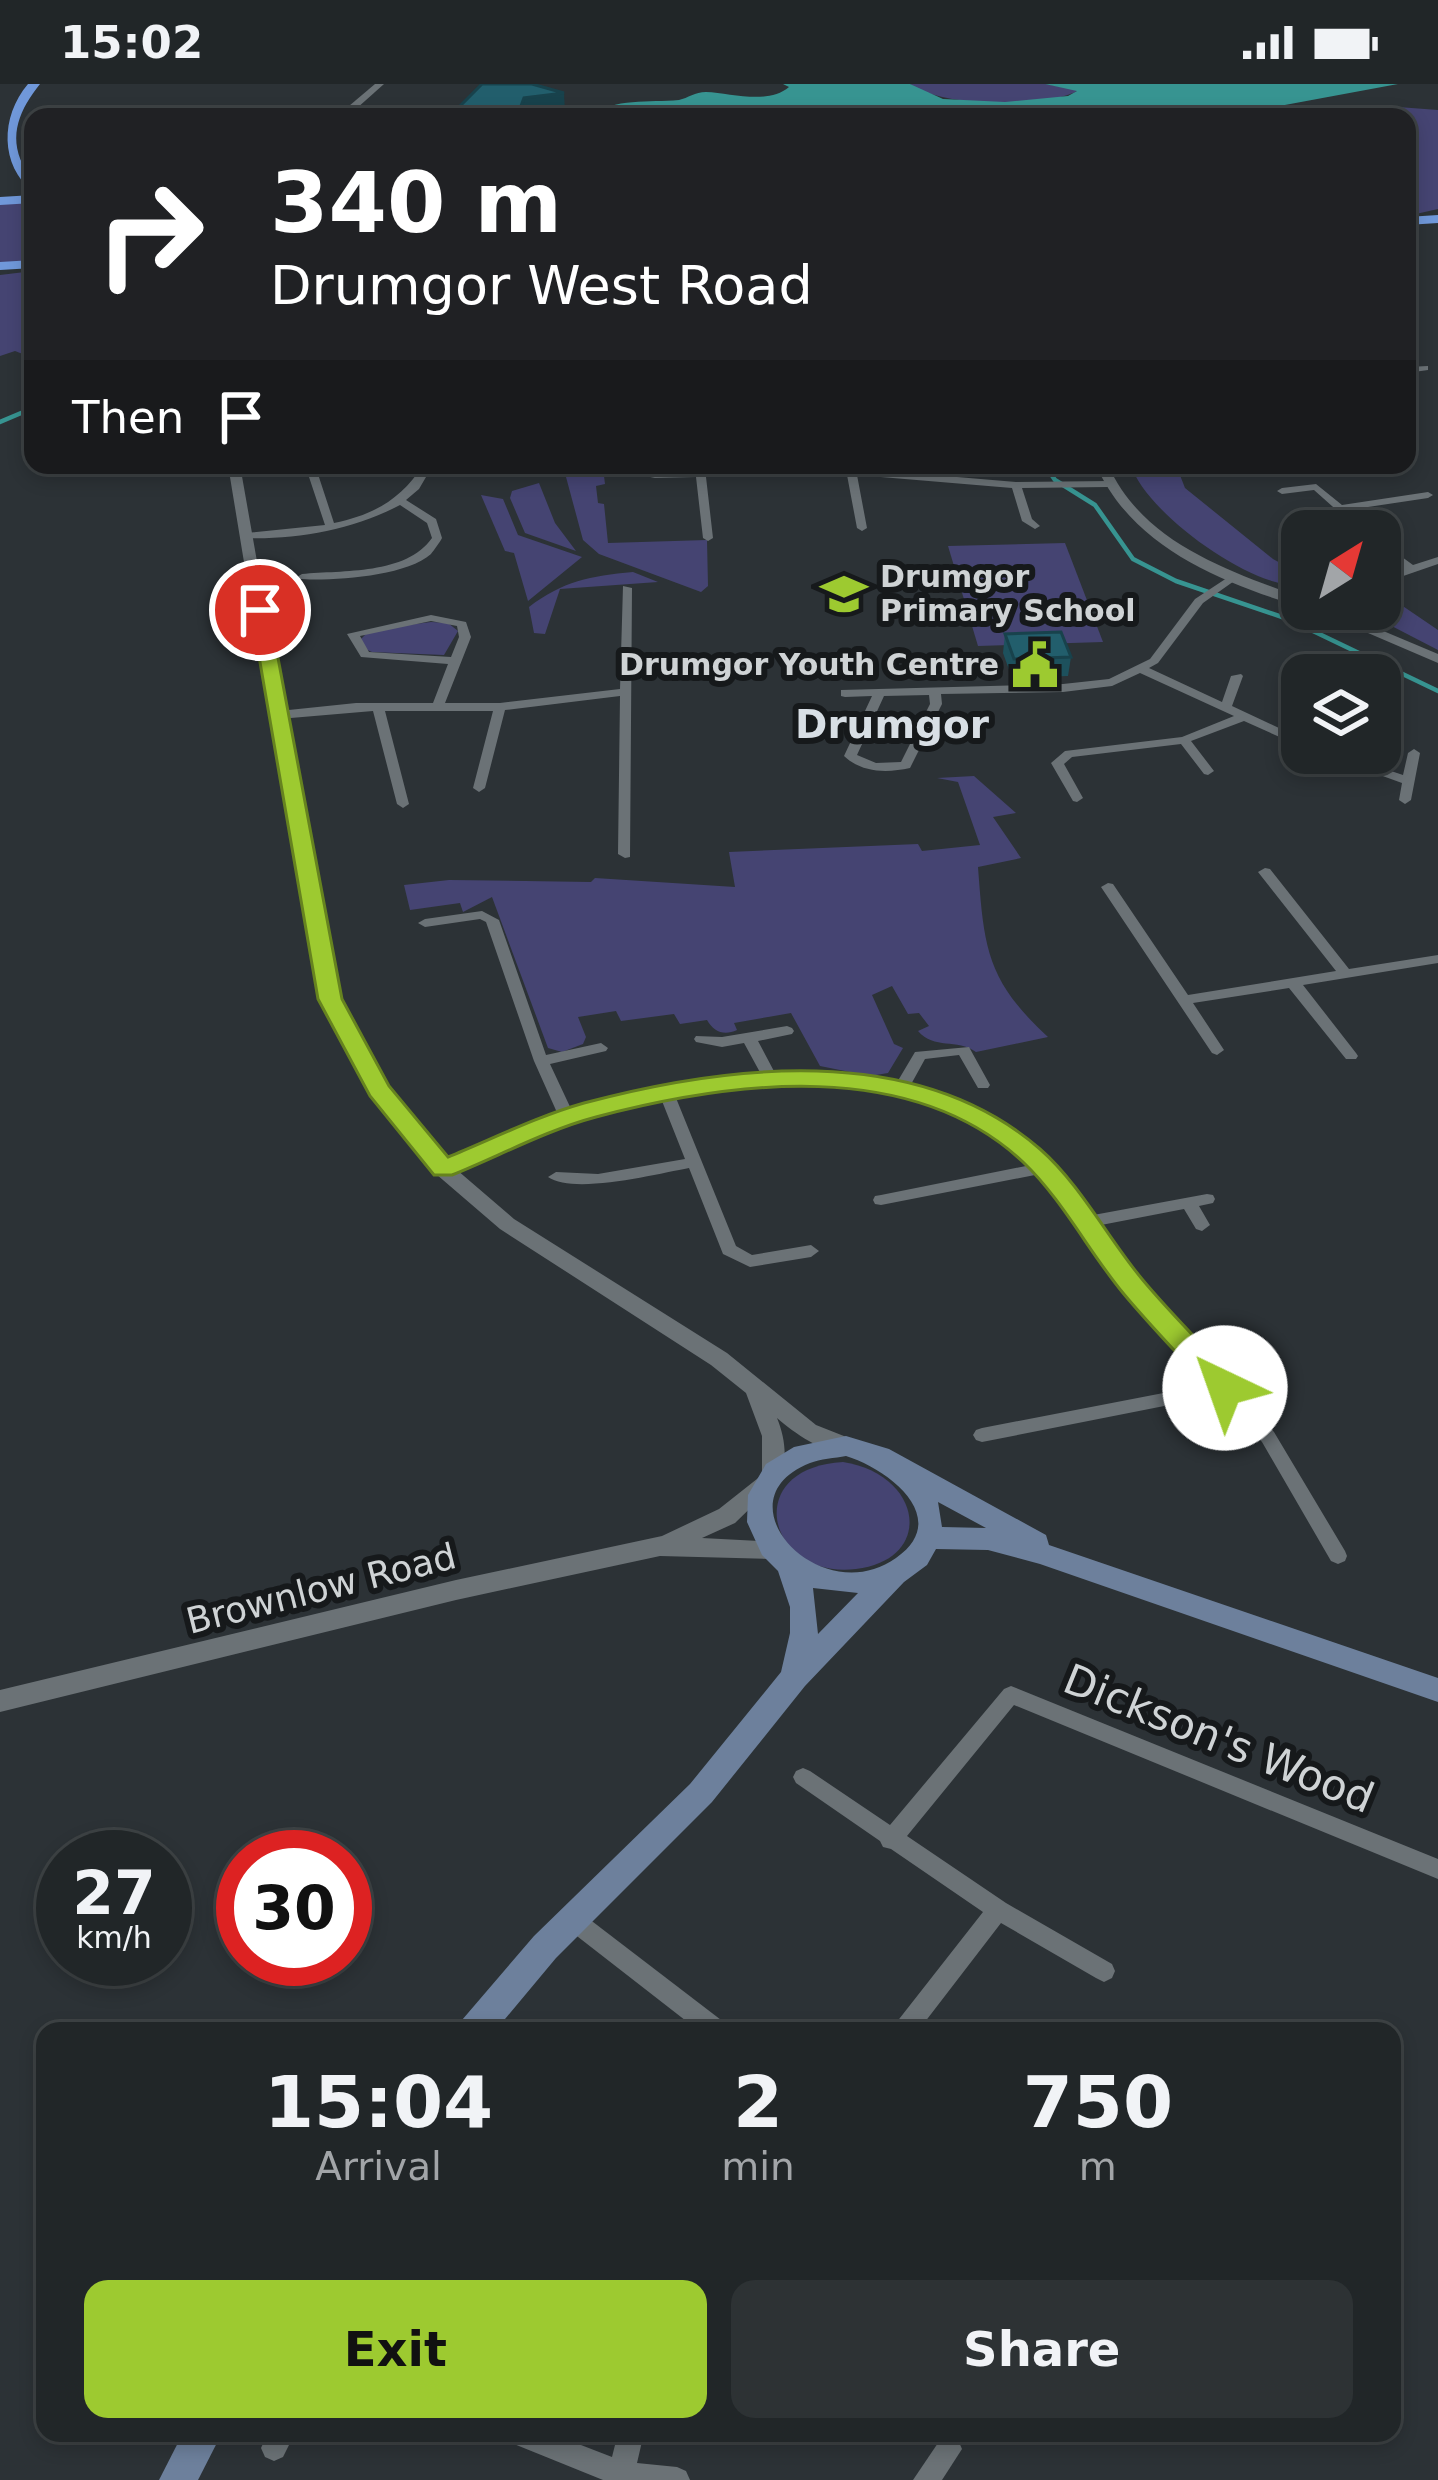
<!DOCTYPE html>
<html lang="en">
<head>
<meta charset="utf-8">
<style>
  :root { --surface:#212628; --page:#2d3234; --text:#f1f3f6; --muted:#a2a5a8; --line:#3e4345; --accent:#9dca30 }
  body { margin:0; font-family:"DejaVu Sans",sans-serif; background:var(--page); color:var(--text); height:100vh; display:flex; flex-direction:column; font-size:45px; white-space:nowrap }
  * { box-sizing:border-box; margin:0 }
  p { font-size:39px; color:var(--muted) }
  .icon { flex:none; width:66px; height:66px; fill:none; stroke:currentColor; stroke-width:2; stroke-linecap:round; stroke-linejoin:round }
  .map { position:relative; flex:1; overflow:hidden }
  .details { position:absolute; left:36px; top:1938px; width:1365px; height:420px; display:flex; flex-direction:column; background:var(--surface); border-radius:24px; box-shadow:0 6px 18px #0003,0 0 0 3px var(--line) }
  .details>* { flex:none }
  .banner { position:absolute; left:24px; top:24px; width:1392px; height:366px; border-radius:24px; box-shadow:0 6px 18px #0003,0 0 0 3px var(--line); background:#202124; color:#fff; overflow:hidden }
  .needle { width:78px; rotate:37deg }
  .buttons { position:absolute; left:1281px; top:426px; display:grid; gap:24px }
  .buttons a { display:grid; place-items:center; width:120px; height:120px; border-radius:24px; background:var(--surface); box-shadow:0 6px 18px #0003,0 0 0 3px var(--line); font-size:60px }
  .speed { position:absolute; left:36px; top:1746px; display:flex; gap:24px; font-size:60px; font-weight:700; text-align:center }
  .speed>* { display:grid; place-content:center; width:156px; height:156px; border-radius:50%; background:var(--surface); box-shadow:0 6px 18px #0003,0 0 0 3px var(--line); line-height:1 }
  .speed small { font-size:30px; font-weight:400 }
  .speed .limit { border:18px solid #d22; background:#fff; color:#111 }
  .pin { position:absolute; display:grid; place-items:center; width:102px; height:102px; color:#fff; margin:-51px; border:6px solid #fff; border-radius:50%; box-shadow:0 3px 12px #0007 }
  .me { position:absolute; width:132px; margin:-66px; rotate:318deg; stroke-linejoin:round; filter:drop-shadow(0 0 9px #0008) }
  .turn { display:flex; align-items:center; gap:42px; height:252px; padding:0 48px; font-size:54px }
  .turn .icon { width:156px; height:156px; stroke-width:2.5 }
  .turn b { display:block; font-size:84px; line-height:102px }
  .then { display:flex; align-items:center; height:114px; padding:0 48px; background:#0003; gap:24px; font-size:45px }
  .eta { display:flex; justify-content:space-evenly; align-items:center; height:204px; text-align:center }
  .eta b { font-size:72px; font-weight:700; line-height:84px }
  .button { display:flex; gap:24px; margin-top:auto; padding:24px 48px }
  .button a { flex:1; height:138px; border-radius:24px; background:var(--accent); color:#111; font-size:48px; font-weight:700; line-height:138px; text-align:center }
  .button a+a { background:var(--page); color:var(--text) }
  .status { display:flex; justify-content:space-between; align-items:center; height:84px; padding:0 60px; background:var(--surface); direction:ltr }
  .status svg { height:33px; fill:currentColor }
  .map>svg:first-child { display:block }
  .green { fill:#454472 }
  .water { fill:#379491 }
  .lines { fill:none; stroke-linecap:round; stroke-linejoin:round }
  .stream { stroke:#379491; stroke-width:4.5 }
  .minor { fill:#6b7276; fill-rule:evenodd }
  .tertiary { fill:#6b7276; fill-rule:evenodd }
  .secondary { fill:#6d809c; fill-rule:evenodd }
  .trunk { fill:#7098da; fill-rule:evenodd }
  .wall { fill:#1d515d }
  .shaded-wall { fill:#18424c }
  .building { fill:#225e6c; stroke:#18424c; stroke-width:3 }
  .route { fill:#9dca30; stroke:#66831f; stroke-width:3 }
  .labels { text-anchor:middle; stroke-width:12; stroke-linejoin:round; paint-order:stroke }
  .far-poi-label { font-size:30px; font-weight:bold; fill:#cfd3d5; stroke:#16191b; text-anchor:start }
  .street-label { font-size:36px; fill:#cfd3d5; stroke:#16191b }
  .far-district-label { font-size:39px; font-weight:bold; fill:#d8dfe5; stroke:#16191b }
  .near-street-label { font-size:42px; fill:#cfd3d5; stroke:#16191b }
</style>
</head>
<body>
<div class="status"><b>15:02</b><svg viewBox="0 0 49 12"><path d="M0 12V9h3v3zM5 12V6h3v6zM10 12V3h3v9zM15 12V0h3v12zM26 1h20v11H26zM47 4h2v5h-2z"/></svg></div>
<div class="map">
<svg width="1438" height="2396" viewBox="0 0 1438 2396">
  <rect width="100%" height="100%" fill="#2c3236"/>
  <g class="green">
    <path d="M910 0H1045L1079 6C1047 25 939 23 910 0Z"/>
    <path d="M1385 22 1438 26V125L1407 132V33H1266Z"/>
    <path d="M33 117V177L0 179V120Z"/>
    <path d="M33 187V274L15 267 0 272V191Z"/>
    <path d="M1131 381H1176L1185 404 1273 475 1302 491V501C1253 507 1144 427 1131 381Z"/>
    <path d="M604 392 605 400 596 402 598 419 604 420 608 459 707 456 708 502 701 508 599 470 583 456 566 393Z"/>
    <path d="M539 399 555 439 576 467 525 449 510 414 512 407Z"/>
    <path d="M481 411 503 415 518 451 582 473 528 517 514 469 505 467Z"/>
    <path d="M1065 459 1103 558 978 562 948 462Z"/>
    <path d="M633 488 658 498 560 505 545 550 534 549 529 523C563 497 590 492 633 488Z"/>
    <path d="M1380 512H1388L1438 546V566L1382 537 1374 525H1380Z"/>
    <path d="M431 538 448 539 458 547 444 571 372 568 363 564 361 555 370 546Z"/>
    <path d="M974 692 1016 729 993 733 1021 774 978 783C984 863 986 896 1048 953L976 968C957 954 934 966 918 947L929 942 919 929 908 930 892 902 872 911 894 960 903 964 888 989 870 992 820 982 791 929 734 939 737 946C724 952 714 948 707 936L680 940 674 930 621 937 616 927 578 933 586 953 583 960 562 968 548 964 492 813 463 828 460 819 410 826 404 801 449 796 591 798 595 794 735 803 729 768 918 760 922 767 980 761 958 698 937 694Z"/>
    <path d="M843 1378C922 1390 936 1475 856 1485 768 1496 739 1384 843 1378Z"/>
  </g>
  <path class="water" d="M783 0H910L943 15 1005 18 1068 12 1077 7 1045 0H1398L1221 33H589C615 13 649 19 679 16 688 14 695 8 706 8 731 9 768 21 789 3Z"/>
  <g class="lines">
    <g class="stream">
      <path d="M0 338 33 324"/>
      <path d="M1045 381 1055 396 1095 421 1133 475 1176 497 1288 535 1438 607"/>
    </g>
    <g class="minor">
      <path d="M1428 282V286L1407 289V283Z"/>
      <path d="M305 381H315L334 439C373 431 402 415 423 381H433L419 405 406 416 436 435 442 454C440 458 434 466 431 470 405 493 332 497 298 495L297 493 302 490C343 486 406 491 432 454L427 439 400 421C353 446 295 456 243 454L242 452 247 449 325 441Z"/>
      <path d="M632 381H642L644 386 655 388 851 384 1016 398 1109 397 1114 400 1109 403 1022 404 1032 435 1040 442 1035 445 1022 437 1012 404 857 391 867 444 862 447 857 444 847 391 706 393 713 454 708 457 703 454 696 393 655 394 636 390Z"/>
      <path d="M1316 400 1342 421 1428 408 1433 411 1428 414 1348 426 1371 447H1360L1314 406 1282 410 1277 407 1282 404Z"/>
      <path d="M1380 457 1413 481 1438 473V480L1380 500V493L1404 485 1380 465Z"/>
      <path d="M1233 490 1238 493 1237 495 1203 519 1158 579 1149 584 1222 618 1231 592 1241 590 1243 592 1232 622 1279 644 1287 620 1297 617 1299 620 1289 649 1302 654V663L1244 637 1191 657 1214 687 1208 691 1204 690 1181 660 1072 673 1064 680 1083 714 1077 718 1073 717 1051 679 1065 667 1182 653 1234 632 1140 589 1112 602 1063 608 941 610 942 620 910 684C887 689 862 689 844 672L872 612 845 613 841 612V606L1063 600 1109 595 1150 575 1195 515ZM929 611 930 620 901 678 876 679 857 671 884 612Z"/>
      <path d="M623 502 632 504 630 773 625 774 618 770 620 612 505 626 485 704 479 708 473 704 493 627H385L409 720 403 724 397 720 373 627 279 635 273 631 279 627 356 619H433L448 580 361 573 347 550 431 531 466 538 471 553 445 619H500L620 605ZM431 537 457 542 459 553 451 573 369 568 360 552Z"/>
      <path d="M1414 665 1420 669 1411 716 1405 720 1399 716 1402 699 1319 669H1337L1403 691 1408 669Z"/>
      <path d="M1265 784 1270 785 1349 885 1438 871V879L1303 901 1356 969 1358 972 1356 975H1346L1289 904 1193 919 1224 966 1217 971 1212 969 1101 803 1108 799 1113 800 1188 911 1336 887 1258 788Z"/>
      <path d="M482 827 499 836 546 971 601 959 608 964 606 967 550 980 572 1027 587 1022 720 995 762 992 744 959 722 963 696 958 694 955 696 952 722 953 787 942 792 944 794 947 792 950 758 957 776 991 826 988 896 1000 915 968 969 963 990 1001 988 1004H978L959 971 925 975 909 1004C962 1020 1009 1040 1048 1079 1064 1094 1076 1115 1088 1132L1207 1110 1213 1111 1215 1115 1213 1119 1199 1122 1210 1141 1202 1147 1196 1145 1184 1125 1096 1142 1139 1199 1274 1348 1345 1467 1347 1472 1345 1477 1338 1480 1331 1477 1262 1358 1220 1311 982 1358 976 1356 973 1351 976 1346 982 1344 1210 1300 1127 1207 1040 1090 881 1121 875 1120 873 1116 875 1112 881 1111 1031 1081 985 1044 941 1024 899 1011 826 998 720 1005 676 1014 736 1162 752 1171 811 1161 819 1167 811 1173 750 1183 723 1170 689 1084C656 1090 574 1111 548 1093L556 1088 598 1090 685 1075 662 1017 591 1031 449 1089H437L435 1085 437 1081 559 1033 534 977 486 838 480 835 425 843 418 839 425 835Z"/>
      <path d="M1011 1602 1438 1775V1795L1014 1621 907 1752 1006 1819 1112 1880 1115 1887 1112 1894 1104 1898 1096 1894 1001 1839 918 1947H893L896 1939 983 1828 891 1765 883 1763 880 1757 796 1699 793 1693 796 1687 803 1684 810 1687 890 1741 1004 1605Z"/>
      <path d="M572 1825 580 1828 725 1939 728 1947H699L564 1842 561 1835 564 1828Z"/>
      <path d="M268 2349H295L283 2373 274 2377 265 2373 261 2364Z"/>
      <path d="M505 2349H550L612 2373 618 2349H644L637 2379 677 2383 686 2387 690 2396H603L509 2358Z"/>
      <path d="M949 2352 958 2356 962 2365 942 2396H913L940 2356Z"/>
    </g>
    <g class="tertiary">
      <path d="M375 0H384L347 33H336Z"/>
      <path d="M228 381H240L301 727 339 915 386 1003 450 1080 514 1135 727 1269 816 1341 854 1356 857 1362 854 1368C827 1373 797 1351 777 1334 785 1353 788 1376 780 1395L735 1439 702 1454 779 1458 783 1465 779 1472 771 1475 660 1472 456 1516 0 1628V1606L456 1496 662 1452 719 1425 762 1391V1352L746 1309 711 1281 500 1145 436 1090 368 1006 321 915 285 727Z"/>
      <path d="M1096 381H1108C1143 459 1227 486 1302 514V523C1221 499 1131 462 1096 381Z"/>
      <path d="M1312 525H1331L1438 570V579Z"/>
    </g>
    <g class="secondary">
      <path d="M846 1352 889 1365 1046 1451 1049 1461 1438 1594V1618L1040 1480 988 1466 936 1465 927 1481 904 1498 805 1602 712 1718 556 1874 495 1947H458L462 1936 534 1852 690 1700 781 1588 790 1549V1523L778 1487 762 1471 747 1438 748 1411 766 1380 794 1363ZM846 1372C888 1385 953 1434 896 1474 820 1528 716 1416 810 1379 820 1375 835 1374 846 1372ZM938 1418 986 1444 942 1443ZM813 1504 858 1509 818 1550Z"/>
      <path d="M183 2349H222L198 2396H159Z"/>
    </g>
    <g class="trunk">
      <path d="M28 0H40C20 25 8 51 23 81 28 93 33 95 33 108 0 81 0 33 28 0Z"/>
      <path d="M33 111V119L0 121V113Z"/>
      <path d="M1438 131V139L1407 141V133Z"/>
      <path d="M33 176V184L0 186V178Z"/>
    </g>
  </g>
  <path class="wall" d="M1005 550 1071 573 1068 592 1012 594 1003 569Z"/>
  <path class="shaded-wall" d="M564 9 565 28 513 33 524 14Z"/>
  <g class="building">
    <path d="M482 0H532L564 9 524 14 518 30 513 33H428L418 27 459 23Z"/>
    <path d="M1061 548 1071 573 1014 575 1005 550Z"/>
  </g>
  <path class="route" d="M260 520 269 526 342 915 389 1002 448 1073C492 1055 538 1032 584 1019 730 980 917 958 1040 1065 1080 1100 1108 1154 1142 1195 1171 1230 1204 1262 1235 1296L1240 1304 1235 1311H1215C1185 1277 1152 1244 1123 1209 1089 1168 1062 1115 1023 1078 911 973 732 997 596 1033 547 1046 499 1072 452 1091H434L370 1012 318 915 251 526Z"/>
  <defs>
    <symbol id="school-bare" viewBox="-9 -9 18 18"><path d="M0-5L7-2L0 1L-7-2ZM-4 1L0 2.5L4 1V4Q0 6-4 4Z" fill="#9dca30" stroke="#16191b" stroke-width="2.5" paint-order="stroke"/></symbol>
    <symbol id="civic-bare" viewBox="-9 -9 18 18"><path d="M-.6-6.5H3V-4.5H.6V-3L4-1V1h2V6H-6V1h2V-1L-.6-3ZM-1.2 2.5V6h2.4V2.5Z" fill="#9dca30" stroke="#16191b" stroke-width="2.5" paint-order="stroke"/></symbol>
  </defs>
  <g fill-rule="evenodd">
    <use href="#school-bare" x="811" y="477" width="66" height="66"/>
    <use href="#civic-bare" x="1002" y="548" width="66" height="66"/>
  </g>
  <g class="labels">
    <g class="far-poi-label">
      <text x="880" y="503">Drumgor<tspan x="880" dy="34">Primary School</tspan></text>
      <text x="999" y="591" text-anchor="end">Drumgor Youth Centre</text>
    </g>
    <g class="street-label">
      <text transform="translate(321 1504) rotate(-14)" y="13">Brownlow Road</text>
    </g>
    <g class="far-district-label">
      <text x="892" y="654">Drumgor</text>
    </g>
    <g class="near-street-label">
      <text transform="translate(1219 1654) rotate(22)" y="15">Dickson's Wood</text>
    </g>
  </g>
</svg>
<div class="buttons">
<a><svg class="needle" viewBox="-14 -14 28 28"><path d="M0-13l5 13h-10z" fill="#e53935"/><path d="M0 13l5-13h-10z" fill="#a2a5a8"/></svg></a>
<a><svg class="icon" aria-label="layers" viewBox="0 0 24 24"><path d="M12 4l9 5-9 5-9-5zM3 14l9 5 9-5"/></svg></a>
</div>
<div class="speed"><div>27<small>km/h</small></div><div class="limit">30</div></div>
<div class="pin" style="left:260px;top:526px;background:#d93025"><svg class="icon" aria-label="arrive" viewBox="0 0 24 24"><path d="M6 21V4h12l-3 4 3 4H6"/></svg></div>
<svg class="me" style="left:1225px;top:1304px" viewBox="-20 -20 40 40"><circle r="19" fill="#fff"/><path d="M0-13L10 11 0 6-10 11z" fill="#9dca30"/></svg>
<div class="banner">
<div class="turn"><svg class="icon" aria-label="right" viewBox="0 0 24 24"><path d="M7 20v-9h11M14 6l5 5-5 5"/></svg><div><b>340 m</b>Drumgor West Road</div></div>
<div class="then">Then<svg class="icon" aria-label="arrive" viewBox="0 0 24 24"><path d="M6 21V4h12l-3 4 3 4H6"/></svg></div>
</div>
<section class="details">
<div class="eta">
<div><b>15:04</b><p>Arrival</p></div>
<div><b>2</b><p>min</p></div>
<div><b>750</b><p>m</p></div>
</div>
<div class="button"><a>Exit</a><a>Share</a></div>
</section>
</div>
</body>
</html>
